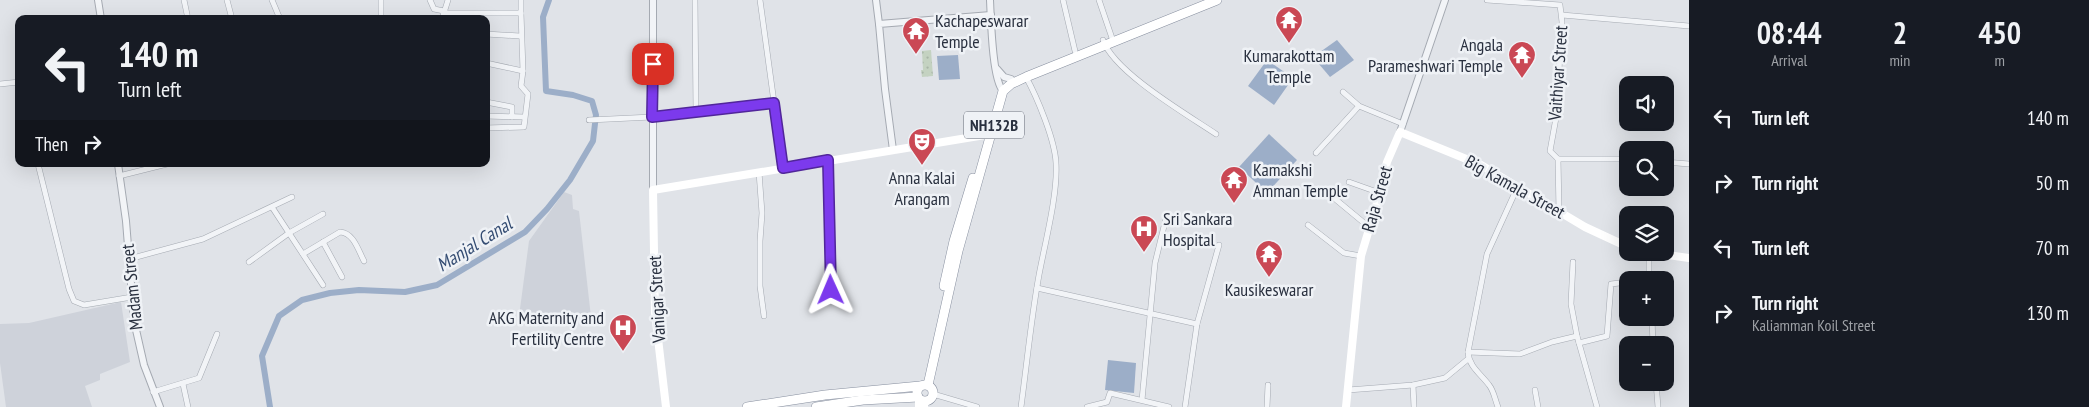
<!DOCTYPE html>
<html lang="en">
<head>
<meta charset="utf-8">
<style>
  :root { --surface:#171b24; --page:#20242c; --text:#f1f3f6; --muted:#9ea1a6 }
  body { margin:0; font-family:"PT Sans Narrow",sans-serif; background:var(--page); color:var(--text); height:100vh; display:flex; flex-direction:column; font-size:19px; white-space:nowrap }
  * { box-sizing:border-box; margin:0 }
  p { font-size:16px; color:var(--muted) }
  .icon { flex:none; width:28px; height:28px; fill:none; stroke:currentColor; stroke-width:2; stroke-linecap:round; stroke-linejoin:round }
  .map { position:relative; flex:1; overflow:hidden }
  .panel { display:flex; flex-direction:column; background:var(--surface); width:400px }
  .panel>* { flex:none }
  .guide { position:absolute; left:15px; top:15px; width:475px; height:152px; border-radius:10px; box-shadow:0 5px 20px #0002; background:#171b24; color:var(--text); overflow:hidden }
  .buttons { position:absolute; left:1619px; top:76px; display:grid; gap:10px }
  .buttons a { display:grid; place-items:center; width:55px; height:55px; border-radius:10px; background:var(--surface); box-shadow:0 5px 20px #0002; font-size:25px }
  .pin { position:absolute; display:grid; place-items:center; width:42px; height:42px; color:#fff; margin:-21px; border-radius:10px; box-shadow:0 2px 8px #0006 }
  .me { position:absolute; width:55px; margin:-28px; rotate:359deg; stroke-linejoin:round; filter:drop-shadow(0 0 4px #0008) }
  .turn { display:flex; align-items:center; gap:18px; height:105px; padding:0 20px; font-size:22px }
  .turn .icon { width:65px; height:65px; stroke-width:2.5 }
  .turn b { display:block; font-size:35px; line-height:42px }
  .then { display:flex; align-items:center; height:48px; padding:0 20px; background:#0003; gap:10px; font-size:19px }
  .eta { display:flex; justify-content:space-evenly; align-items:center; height:85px; text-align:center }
  .eta b { font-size:30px; font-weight:700; line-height:35px }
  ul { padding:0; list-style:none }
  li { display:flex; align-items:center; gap:15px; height:65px; padding:0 20px }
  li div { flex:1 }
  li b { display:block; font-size:19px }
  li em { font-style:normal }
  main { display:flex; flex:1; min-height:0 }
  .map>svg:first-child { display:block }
  .built { fill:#ced2da }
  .grass { fill:url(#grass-dots) }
  .water { fill:#9caec8 }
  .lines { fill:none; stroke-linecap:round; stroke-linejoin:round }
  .canal { stroke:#9caec8; stroke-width:6 }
  .minor-casing { stroke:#a5aab2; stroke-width:6 }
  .tertiary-casing { stroke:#a5aab2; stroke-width:8 }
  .trunk-casing { stroke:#878f9f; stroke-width:10 }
  .minor { stroke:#f2f4f7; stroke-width:5 }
  .tertiary { stroke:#f2f4f7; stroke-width:6 }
  .secondary { stroke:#fff; stroke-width:8 }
  .trunk { stroke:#fff; stroke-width:9 }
  .route-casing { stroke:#51269a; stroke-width:12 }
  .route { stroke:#7c3aed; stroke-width:9 }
  .labels { text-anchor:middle; stroke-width:5; stroke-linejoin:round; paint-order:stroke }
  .shield { fill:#eff2f6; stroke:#646a76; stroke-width:1 }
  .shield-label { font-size:16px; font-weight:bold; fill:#29303f }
  .poi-label { font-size:18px; fill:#29303f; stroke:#eff2f6; text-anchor:start }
  .street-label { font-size:18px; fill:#29303f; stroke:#eff2f6 }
  .water-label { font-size:19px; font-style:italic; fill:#344c72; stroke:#eff2f6 }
</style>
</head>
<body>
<main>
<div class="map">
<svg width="1689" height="407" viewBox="0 0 1689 407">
  <defs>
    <pattern id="grass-dots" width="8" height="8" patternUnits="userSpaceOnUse" patternTransform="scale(1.25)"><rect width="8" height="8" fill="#c4d2c1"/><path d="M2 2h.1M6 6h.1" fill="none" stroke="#a8b5a7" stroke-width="1.8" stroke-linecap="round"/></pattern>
  </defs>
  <rect width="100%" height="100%" fill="#e0e3e8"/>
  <g class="built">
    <path d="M564 192 572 195 573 209 579 211 591 317 518 324 529 241Z"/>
    <path d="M121 302 130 362 100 374V380L85 386 92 407H6L0 363V324L29 323Z"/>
  </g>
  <path class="grass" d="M931 50 933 76 922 77 921 70H923L922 51Z"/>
  <g class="water">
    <path d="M1337 40 1354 60 1330 77 1313 57Z"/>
    <path d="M958 55 960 79 939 80 937 56Z"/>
    <path d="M1267 60 1293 78 1274 105 1248 86Z"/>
    <path d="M1269 134 1297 160 1267 193 1239 167Z"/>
    <path d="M1108 360 1136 363 1134 393 1105 390Z"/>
  </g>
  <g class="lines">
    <path class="canal" d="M270 407 262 356 279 316 302 300 330 293 359 290 405 292 437 285 525 232 547 209 570 180 593 141 596 115 592 101 573 95 546 91 543 17 549 0"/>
    <defs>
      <g id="minor">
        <path d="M184 0 188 19"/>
        <path d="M227 0 232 19"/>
        <path d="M272 0 280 19"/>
        <path d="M430 0 434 9 444 11"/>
        <path d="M695 0 696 111"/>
        <path d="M760 0 783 168"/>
        <path d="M1063 0 1075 51"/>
        <path d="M1099 0 1113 41"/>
        <path d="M1487 0 1560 5 1562 22 1556 118 1550 151 1558 159 1559 211"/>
        <path d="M443 13H521L523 71 521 86 528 94 524 127 486 128"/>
        <path d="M521 13V0"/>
        <path d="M1562 15 1689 26"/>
        <path d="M381 19V0"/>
        <path d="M442 19 448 0"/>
        <path d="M486 34 520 36"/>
        <path d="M1103 40C1114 72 1186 114 1216 134"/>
        <path d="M486 63 523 71"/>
        <path d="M0 84 19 82"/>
        <path d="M1343 92 1359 106 1403 124"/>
        <path d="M486 102 512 107V117"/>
        <path d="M486 116 524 117"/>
        <path d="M589 120 652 117 774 103"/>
        <path d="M1316 153 1359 106"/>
        <path d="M1558 159H1628"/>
        <path d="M828 160 831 290"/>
        <path d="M1665 162 1689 164"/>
        <path d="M38 164 69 289 74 301 84 305 132 297"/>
        <path d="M759 172 762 213 760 241V286L764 316"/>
        <path d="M119 176 167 164"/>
        <path d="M1349 182 1380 193"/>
        <path d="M1334 198 1369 227"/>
        <path d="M272 207 323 285"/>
        <path d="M1308 225 1344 253 1361 256"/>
        <path d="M323 242 342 277"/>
        <path d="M1649 253V280"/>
        <path d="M303 254 340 232C354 233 358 250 364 261"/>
        <path d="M129 259 203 239 292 197"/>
        <path d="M249 262 289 233 323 214"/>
        <path d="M1573 262 1571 304 1577 336 1597 407"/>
        <path d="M1037 288 1197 324"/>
        <path d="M1652 318 1653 345"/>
        <path d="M1579 343 1607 336 1611 284 1628 282"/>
        <path d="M1468 352 1520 354 1552 342 1577 336"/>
        <path d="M1656 382 1658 407"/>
        <path d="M183 384 188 407"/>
        <path d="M1413 385 1414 407"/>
        <path d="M1348 390 1413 385 1445 378 1468 359"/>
        <path d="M1535 390 1538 407"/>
        <path d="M153 392 199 378 217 334"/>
        <path d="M933 394 977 407"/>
        <path d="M1142 400 1155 263 1167 214"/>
        <path d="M1021 407C1027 363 1031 319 1039 275 1045 243 1058 194 1056 163 1055 140 1037 97 1026 77"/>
        <path d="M1087 407 1107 402 1110 393 1169 407"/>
        <path d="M1185 407 1197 324 1219 245"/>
        <path d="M1267 407 1268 385"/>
        <path d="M1498 407C1495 400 1494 391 1489 385 1481 374 1469 367 1468 352L1487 254 1518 186"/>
      </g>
      <g id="tertiary">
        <path d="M98 0 101 19"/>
        <path d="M653 0V190"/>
        <path d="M876 0 879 24"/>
        <path d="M990 0C991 19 992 79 1003 91"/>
        <path d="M997 69 1004 77 1011 79"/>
        <path d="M1400 132 1445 0"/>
        <path d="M893 150 885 89 879 24 991 15"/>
        <path d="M118 164 126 221 134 321 144 365 160 407"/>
      </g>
      <g id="trunk">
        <path d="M944 286 954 241 973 178"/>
        <circle cx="925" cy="393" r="8"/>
        <path d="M928 385 958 251 1003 91 1011 84 1026 77 1217 0"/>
        <path d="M747 407 825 395 920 386"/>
        <path d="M816 407 863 400 918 397"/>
      </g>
    </defs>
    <use href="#minor" class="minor-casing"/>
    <use href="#tertiary" class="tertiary-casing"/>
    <use href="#trunk" class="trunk-casing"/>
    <use href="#minor" class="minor"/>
    <use href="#tertiary" class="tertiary"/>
    <g class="secondary">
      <path d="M1647 252 1689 258"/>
      <path d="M666 407 655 313 653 190 991 134"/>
      <path d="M919 407V399"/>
      <path d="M924 407 925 401"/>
      <path d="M1346 407 1361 256 1380 193 1387 162 1400 132 1481 165 1585 227 1628 247"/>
    </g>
    <use href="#trunk" class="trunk"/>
  </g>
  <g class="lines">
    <defs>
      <path id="route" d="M653 64 652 117 774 103 783 168 828 160 831 290"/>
    </defs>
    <use href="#route" class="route-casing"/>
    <use href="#route" class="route"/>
  </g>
  <defs>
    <symbol id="temple-pin" viewBox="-11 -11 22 30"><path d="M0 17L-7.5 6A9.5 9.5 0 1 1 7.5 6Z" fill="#ca4854" stroke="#eff2f6"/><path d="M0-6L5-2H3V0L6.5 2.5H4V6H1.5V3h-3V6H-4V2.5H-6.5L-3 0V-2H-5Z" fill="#fff"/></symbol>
    <symbol id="theatre-pin" viewBox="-11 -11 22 30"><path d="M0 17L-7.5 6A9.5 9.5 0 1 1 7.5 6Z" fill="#ca4854" stroke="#eff2f6"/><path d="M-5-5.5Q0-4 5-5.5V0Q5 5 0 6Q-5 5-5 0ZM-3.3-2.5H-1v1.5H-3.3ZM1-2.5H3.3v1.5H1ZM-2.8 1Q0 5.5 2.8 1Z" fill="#fff"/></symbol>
    <symbol id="hospital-pin" viewBox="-11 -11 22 30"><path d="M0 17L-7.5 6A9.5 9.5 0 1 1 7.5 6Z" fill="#ca4854" stroke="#eff2f6"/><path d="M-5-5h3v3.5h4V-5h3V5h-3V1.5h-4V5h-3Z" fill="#fff"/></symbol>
  </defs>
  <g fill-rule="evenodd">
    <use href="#temple-pin" x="1273" y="4" width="32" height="43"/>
    <use href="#temple-pin" x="900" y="15" width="32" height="43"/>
    <use href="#temple-pin" x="1506" y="39" width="32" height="43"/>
    <use href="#theatre-pin" x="906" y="126" width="32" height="43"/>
    <use href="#temple-pin" x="1218" y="164" width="32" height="43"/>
    <use href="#hospital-pin" x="1128" y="213" width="32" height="43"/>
    <use href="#temple-pin" x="1253" y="238" width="32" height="43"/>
    <use href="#hospital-pin" x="607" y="312" width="32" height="43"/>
  </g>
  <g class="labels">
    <rect class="shield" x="964" y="111.5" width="60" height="27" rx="4"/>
    <g class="shield-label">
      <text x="994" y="131">NH132B</text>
    </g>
    <g class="poi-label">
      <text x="935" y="27">Kachapeswarar<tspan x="935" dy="21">Temple</tspan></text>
      <text x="1503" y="51" text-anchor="end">Angala<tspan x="1503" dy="21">Parameshwari Temple</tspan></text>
      <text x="1289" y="62" text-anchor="middle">Kumarakottam<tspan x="1289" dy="21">Temple</tspan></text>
      <text x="1253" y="176">Kamakshi<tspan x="1253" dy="21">Amman Temple</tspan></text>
      <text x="922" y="184" text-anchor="middle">Anna Kalai<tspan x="922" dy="21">Arangam</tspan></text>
      <text x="1163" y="225">Sri Sankara<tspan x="1163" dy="21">Hospital</tspan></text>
      <text x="1269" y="296" text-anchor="middle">Kausikeswarar</text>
      <text x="604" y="324" text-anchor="end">AKG Maternity and<tspan x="604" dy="21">Fertility Centre</tspan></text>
    </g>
    <g class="street-label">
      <text transform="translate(1558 73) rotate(-86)" y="6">Vaithiyar Street</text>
      <text transform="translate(1515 187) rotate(29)" y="6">Big Kamala Street</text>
      <text transform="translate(1377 199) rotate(-74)" y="6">Raja Street</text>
      <text transform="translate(132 287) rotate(-96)" y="6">Madam Street</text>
      <text transform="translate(657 299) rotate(-93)" y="6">Vanigar Street</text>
    </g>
    <g class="water-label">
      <text transform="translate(474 244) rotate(-32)" y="7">Manjal Canal</text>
    </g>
  </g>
</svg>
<div class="buttons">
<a><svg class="icon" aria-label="sound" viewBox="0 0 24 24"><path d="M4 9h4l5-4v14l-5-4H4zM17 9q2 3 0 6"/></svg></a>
<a><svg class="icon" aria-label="search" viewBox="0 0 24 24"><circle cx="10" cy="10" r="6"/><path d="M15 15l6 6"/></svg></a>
<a><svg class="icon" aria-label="layers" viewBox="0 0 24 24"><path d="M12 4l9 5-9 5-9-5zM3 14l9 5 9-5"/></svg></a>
<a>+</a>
<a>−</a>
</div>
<div class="pin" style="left:653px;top:64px;background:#d93025"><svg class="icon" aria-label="arrive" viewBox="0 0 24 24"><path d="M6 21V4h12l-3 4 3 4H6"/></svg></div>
<svg class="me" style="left:831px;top:290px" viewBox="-20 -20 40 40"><path d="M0-17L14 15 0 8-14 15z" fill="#7c3aed" stroke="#fff" stroke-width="4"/></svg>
<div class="guide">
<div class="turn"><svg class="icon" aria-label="left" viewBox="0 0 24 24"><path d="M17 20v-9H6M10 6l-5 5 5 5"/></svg><div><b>140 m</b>Turn left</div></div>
<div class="then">Then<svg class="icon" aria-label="right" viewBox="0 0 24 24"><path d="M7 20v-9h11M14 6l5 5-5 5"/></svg></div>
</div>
</div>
<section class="panel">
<div class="eta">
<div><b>08:44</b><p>Arrival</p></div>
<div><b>2</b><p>min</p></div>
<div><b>450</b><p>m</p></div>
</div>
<ul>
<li><svg class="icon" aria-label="left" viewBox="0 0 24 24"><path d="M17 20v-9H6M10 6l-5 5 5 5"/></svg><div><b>Turn left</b></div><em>140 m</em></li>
<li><svg class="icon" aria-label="right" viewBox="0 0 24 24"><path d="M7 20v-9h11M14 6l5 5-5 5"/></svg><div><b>Turn right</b></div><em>50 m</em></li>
<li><svg class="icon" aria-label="left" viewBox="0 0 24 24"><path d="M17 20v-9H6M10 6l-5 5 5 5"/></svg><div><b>Turn left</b></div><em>70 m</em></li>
<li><svg class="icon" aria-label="right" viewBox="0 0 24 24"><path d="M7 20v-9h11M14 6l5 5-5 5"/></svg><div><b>Turn right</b><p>Kaliamman Koil Street</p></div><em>130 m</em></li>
</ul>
</section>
</main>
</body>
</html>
